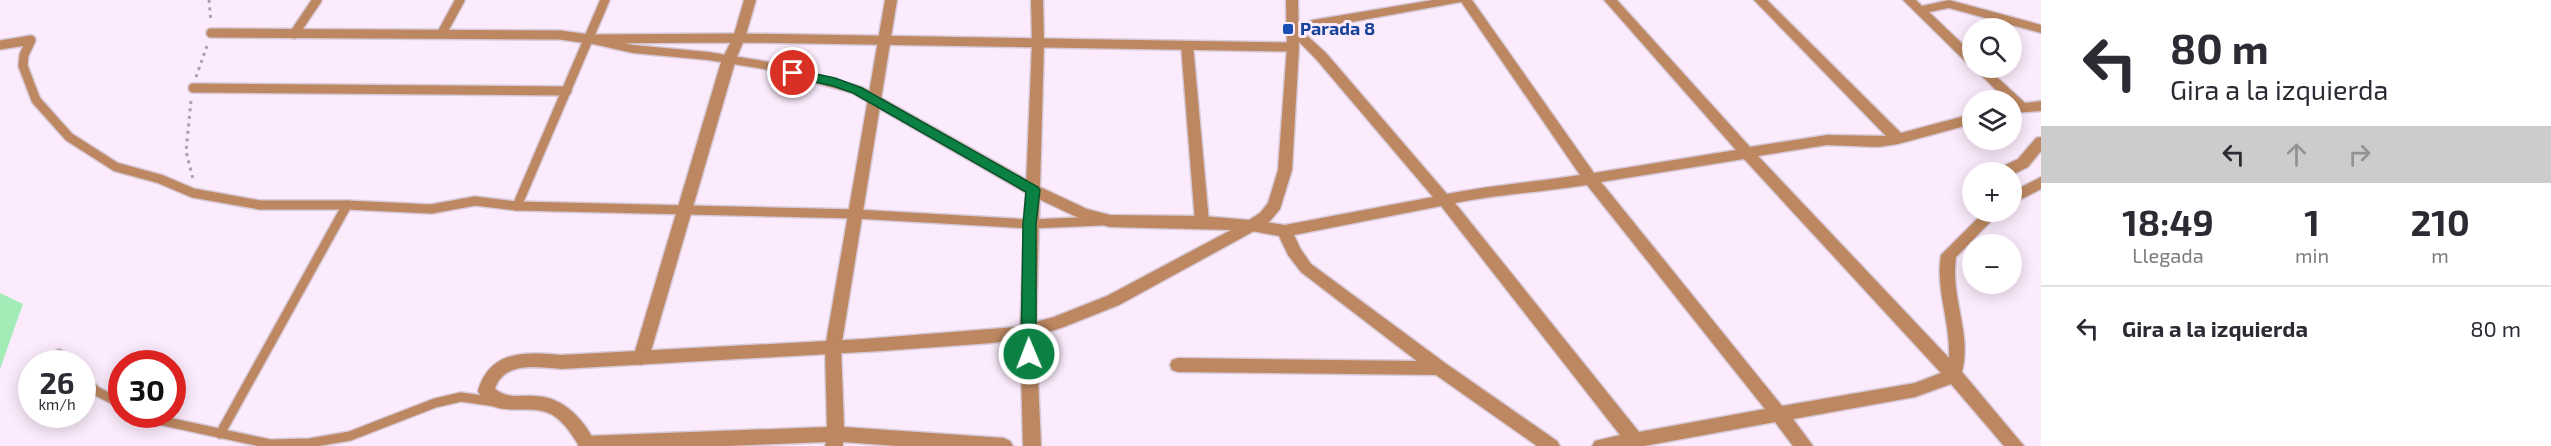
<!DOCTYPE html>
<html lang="es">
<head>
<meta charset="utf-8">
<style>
  :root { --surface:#fff; --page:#f2f2f3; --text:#2b2b33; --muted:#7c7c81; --line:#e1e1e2 }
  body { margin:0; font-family:"Exo 2",sans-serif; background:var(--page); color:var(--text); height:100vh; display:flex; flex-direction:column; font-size:22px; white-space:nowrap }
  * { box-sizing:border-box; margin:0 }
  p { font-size:20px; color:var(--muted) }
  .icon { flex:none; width:33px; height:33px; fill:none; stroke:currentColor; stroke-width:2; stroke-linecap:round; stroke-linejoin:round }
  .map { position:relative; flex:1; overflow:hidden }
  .drawer { display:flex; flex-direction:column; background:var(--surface); width:510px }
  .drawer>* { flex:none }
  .hud { background:#fff; color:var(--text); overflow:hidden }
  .tools { position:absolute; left:1962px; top:18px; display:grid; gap:12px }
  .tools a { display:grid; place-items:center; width:60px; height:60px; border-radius:50%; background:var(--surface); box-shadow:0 3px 15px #0003; font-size:30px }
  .speed { position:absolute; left:18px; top:350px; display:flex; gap:12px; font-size:30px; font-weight:700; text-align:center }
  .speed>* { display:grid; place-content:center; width:78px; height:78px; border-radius:50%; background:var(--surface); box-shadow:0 3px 15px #0003; line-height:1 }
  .speed small { font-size:15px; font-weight:400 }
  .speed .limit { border:9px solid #d22; background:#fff; color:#111 }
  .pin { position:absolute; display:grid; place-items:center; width:51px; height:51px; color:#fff; margin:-26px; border:3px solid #fff; border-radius:50%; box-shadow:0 2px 6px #0007 }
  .me { position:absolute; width:66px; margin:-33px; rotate:359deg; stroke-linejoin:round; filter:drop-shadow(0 0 4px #0008) }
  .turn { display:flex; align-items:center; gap:21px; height:126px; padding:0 30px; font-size:27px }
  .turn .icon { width:78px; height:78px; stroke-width:2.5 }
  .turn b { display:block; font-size:42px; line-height:51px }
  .lanes { display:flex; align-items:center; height:57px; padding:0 30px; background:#0003; justify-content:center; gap:30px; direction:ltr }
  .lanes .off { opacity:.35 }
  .eta { display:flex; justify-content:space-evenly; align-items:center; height:102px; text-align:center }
  .eta b { font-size:36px; font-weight:700; line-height:42px }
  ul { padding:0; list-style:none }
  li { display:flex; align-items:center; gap:18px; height:84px; padding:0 30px; border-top:2px solid var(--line) }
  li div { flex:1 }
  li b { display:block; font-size:22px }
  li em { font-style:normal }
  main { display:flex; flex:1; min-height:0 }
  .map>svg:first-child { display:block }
  .green { fill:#a3ecb7 }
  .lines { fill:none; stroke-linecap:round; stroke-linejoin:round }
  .service-casing { stroke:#d7c9d8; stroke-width:12 }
  .minor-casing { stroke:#d7c9d8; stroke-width:3 }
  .tertiary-casing { stroke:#d7c9d8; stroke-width:3 }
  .path { stroke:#ab9fac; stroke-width:3; stroke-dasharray:3 4.5; stroke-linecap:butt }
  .service { stroke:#bd8861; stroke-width:9 }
  .minor { fill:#bd8861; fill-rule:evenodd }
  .tertiary { fill:#bd8861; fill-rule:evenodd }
  .route { fill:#0b8043; stroke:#07532c; stroke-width:1.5 }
  .transit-dot { fill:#1a4fb4; stroke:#fbebfc; stroke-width:2 }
  .labels { text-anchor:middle; stroke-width:6; stroke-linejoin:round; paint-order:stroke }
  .transit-label { font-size:18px; font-weight:bold; fill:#164399; stroke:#fbebfc; text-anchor:start }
</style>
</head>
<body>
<main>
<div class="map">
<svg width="2041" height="446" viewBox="0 0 2041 446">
  <rect width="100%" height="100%" fill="#fbebfc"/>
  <path class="green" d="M0 293 23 304 0 369Z"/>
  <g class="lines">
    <defs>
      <g id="service">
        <path d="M211 33 560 35 589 39 739 38 1293 47"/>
        <path d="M442 33 460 0"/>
        <path d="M294 34 317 0"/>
        <path d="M0 45 31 40 24 55 23 66 36 100 69 137 116 167 160 179 193 193 260 205H347L431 209 475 201 517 206 856 214 1030 224 1101 221"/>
        <path d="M193 88 567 91"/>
        <path d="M517 206 605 0"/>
        <path d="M59 354 68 363"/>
        <path d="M82 377 96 391 122 404"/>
        <path d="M141 414 149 418 270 444 310 443 350 436 435 403 461 397 496 402"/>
        <path d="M220 434 347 205"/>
      </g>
      <g id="minor">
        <path d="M744 0H756L745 38 736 59 649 358 647 363 641 365 635 363 633 358 722 59 733 38Z"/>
        <path d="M885 0H897L841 348 844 427 1004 438 1010 441 1013 446H897L843 442V446H825L826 442 728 446H578L580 439 586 436 827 427 825 348Z"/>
        <path d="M1031 0H1043L1044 43 1036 331 1041 446H1023L1020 331 1032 43Z"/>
        <path d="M1433 0H1472L1594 173 1736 150 1604 0H1617L1750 147 1827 135 1886 136 1754 0H1767L1901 133 1972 114V124L1898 144 1878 147 1827 145 1758 156 1949 358C1951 323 1935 290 1941 255L1984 212H2000L1956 257C1950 297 1972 333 1962 372L2024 446H2004L1951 384 1915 397 1793 419 1813 446H1793L1775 422 1644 446H1592L1595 441 1620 435 1441 206 1294 235 1300 248 1311 264 1445 363 1557 441 1560 446H1537L1436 375 1178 372 1172 370 1170 365 1172 360 1178 358 1417 361 1301 272 1288 255 1279 236 1246 230 1243 226 1246 222 1251 220 1285 225 1433 197 1316 59 1287 30 1288 27 1313 20ZM1461 2 1462 3 1580 175C1536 182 1491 185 1447 194L1326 53 1302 31ZM1744 159 1941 373 1915 383 1782 406 1601 182ZM1587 185 1765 409 1639 432 1455 203C1499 194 1543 192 1587 185Z"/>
        <path d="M1903 0H1916L1922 6 1949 0 2041 25V33L1949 8 1929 12 1972 53V64L1967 63Z"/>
        <path d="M1187 41 1193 45 1209 222 1207 226H1197L1195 222 1181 45Z"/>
        <path d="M1974 68H1987L2025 103 2041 101V111L2012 113V100H2006Z"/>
        <path d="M2041 137V151L2028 167 2012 175V172H1997L1999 168 2018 159 2036 138Z"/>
        <path d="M2041 177V189L2012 204V192Z"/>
      </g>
      <path id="tertiary" d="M1286 0H1298L1299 47 1292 170 1280 209 1270 221 1256 230 1119 305 1061 328 1028 338 992 343 881 351 561 369C539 367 503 361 495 389 507 399 520 395 535 396 565 397 585 421 597 446H579C571 433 561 417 546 412 523 404 492 420 478 391 490 350 524 352 561 355L864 339 1016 327 1054 317 1107 296 1231 230 1110 227 1083 220 1028 194 852 93 764 69 708 60 633 53 584 42 583 39 584 36 589 35 633 45 708 52 764 61 862 87 1038 186 1087 209 1110 215 1202 216 1249 220 1260 213 1268 203 1278 170 1287 47Z"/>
    </defs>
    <use href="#service" class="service-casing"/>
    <use href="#minor" class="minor-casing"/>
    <use href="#tertiary" class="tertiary-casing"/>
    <g class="path">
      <path d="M209 0 211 22"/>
      <path d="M196 77 208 43"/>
      <path d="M191 101 186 151 193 179"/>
    </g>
    <use href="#service" class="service"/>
    <use href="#minor" class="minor"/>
    <use href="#tertiary" class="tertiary"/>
  </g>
  <path class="route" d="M793 69 835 78 862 88 1038 187 1040 190 1036 224V354L1034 358 1029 360 1023 358 1021 354 1023 224 1026 192 853 93 833 86 788 76 787 73Z"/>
  <rect class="transit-dot" x="1282" y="23" width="12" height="12" rx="3"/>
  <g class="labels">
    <g class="transit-label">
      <text x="1300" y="35">Parada 8</text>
    </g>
  </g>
</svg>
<div class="tools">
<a><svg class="icon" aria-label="search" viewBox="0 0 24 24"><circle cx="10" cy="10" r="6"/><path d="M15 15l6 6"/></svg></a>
<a><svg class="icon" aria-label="layers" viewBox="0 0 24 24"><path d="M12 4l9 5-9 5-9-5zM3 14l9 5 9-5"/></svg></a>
<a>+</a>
<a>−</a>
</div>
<div class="speed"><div>26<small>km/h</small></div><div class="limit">30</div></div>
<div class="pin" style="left:793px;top:73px;background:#d93025"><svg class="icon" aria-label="arrive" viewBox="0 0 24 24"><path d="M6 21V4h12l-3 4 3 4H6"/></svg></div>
<svg class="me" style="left:1029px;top:354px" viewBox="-20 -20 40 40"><circle r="17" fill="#0b8043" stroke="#fff" stroke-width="3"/><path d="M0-11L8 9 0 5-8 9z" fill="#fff"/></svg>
</div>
<section class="drawer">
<div class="hud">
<div class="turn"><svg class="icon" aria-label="left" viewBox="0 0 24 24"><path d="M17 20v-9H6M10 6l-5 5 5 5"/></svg><div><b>80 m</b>Gira a la izquierda</div></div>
<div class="lanes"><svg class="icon" aria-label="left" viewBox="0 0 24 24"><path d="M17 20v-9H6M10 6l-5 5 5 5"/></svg><svg class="icon off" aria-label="ahead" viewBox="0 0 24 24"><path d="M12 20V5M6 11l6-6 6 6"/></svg><svg class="icon off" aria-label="right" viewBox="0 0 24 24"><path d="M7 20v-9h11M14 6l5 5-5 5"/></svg></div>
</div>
<div class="eta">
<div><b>18:49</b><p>Llegada</p></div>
<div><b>1</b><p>min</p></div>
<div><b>210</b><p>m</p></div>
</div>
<ul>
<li><svg class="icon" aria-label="left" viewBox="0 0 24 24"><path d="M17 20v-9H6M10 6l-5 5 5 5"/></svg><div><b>Gira a la izquierda</b></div><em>80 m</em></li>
</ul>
</section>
</main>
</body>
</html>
